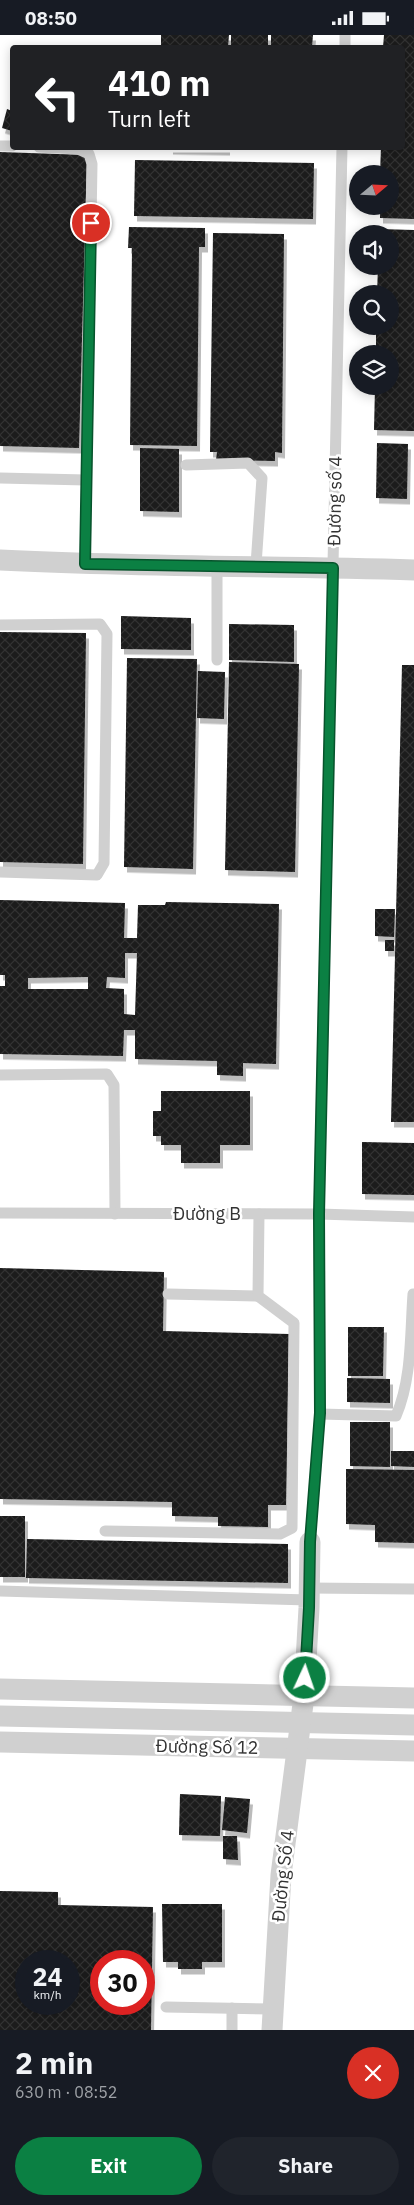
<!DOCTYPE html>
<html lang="en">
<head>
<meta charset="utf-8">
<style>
  :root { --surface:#171b24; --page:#20242c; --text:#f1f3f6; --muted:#9ea1a6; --accent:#0b8043 }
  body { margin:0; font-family:"IBM Plex Sans",sans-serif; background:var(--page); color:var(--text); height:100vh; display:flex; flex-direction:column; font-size:19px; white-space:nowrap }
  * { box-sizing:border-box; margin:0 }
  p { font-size:16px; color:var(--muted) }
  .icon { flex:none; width:28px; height:28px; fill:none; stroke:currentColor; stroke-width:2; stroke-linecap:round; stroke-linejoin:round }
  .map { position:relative; height:1995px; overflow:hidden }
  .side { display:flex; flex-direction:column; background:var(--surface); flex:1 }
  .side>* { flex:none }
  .guide { position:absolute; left:10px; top:10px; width:395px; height:105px; border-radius:5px; box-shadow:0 2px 12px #0003; background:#202124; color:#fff; overflow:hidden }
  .needle { width:32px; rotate:71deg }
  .fabs { position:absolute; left:349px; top:130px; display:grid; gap:10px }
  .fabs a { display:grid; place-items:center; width:50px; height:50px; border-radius:50%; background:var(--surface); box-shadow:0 2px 12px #0003; font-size:25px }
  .speed { position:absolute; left:15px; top:1915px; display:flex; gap:10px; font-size:25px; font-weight:700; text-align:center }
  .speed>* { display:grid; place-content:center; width:65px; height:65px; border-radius:50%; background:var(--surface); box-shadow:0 2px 12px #0003; line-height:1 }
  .speed small { font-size:12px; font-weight:400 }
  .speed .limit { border:8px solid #d22; background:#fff; color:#111 }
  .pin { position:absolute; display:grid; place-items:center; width:42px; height:42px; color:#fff; margin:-21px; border:2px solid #fff; border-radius:50%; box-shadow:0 1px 5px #0007 }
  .me { position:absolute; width:55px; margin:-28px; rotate:3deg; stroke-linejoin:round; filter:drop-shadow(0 0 4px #0008) }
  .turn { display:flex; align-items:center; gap:18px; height:105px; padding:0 15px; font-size:22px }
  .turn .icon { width:65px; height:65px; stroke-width:2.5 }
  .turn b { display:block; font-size:35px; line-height:42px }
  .round { display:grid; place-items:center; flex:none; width:52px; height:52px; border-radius:26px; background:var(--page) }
  .summary { display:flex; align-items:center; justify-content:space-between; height:85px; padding:0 15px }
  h1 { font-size:30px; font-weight:700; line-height:38px }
  .action { display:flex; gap:10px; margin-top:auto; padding:10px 15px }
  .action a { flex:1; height:58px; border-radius:30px; background:var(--accent); color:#fff; font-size:20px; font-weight:700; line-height:58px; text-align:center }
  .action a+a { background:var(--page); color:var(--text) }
  .status { display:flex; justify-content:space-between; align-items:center; height:35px; padding:0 25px; background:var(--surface); direction:ltr }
  .status svg { height:14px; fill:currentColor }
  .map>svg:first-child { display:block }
  .building { fill:url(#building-cross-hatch); fill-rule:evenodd; filter:url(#shadow) }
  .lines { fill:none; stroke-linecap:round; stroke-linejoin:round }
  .lane { stroke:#d0d0d0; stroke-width:11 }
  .street { stroke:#d0d0d0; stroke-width:21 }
  .route-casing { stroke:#07532c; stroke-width:12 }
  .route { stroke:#0b8043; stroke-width:9 }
  .labels { text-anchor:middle; stroke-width:5; stroke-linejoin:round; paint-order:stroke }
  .street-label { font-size:18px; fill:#333; stroke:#fff }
</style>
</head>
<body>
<div class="status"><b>08:50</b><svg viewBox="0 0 49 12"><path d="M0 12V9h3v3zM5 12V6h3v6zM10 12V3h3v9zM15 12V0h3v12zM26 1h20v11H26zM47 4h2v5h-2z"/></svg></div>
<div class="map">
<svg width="414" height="1995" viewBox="0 0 414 1995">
  <defs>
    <pattern id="building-cross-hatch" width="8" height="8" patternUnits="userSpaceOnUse" patternTransform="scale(1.25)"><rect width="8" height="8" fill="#1a1a1a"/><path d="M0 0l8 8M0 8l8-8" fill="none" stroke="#333"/></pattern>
    <filter id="shadow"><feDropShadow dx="3" dy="5.5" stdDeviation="0" flood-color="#0004"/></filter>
  </defs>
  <rect width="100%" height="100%" fill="#fff"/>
  <g class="building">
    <path d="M161 0H229L228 12H161Z"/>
    <rect x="231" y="0" width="37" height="12"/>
    <path d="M271 0H313L312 12H271Z"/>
    <path d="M384 0H414V184L380 183V171H390V139H380L381 112H402V12H383Z"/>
    <path d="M7 74 12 76V96L2 93Z"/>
    <path d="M170 112H227V115L170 114Z"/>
    <path d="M0 117 87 120 79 413 0 411Z"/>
    <path d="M135 125 314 128 313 184 134 181Z"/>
    <path d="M129 192 205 193V212H199L197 411 130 410 132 213H128Z"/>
    <path d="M379 194 414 195V396L374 395 375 351H390V319H376V291H390V259H377L378 231H390V199H378Z"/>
    <path d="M213 198 284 199 282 418 275 417V426L216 425 217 417H210Z"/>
    <path d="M377 408 408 409 407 464 376 463Z"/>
    <path d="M140 413 179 414V477L140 476Z"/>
    <path d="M121 581 191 583V615L121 614Z"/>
    <path d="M229 589 294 590V627L229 625Z"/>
    <path d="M0 597 86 598 83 829 0 827Z"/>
    <path d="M127 623 197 624 193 834 124 832Z"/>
    <path d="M229 627 299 629 295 837 225 835Z"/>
    <path d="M402 630H414V1087H391Z"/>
    <path d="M198 636 225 637 224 684 197 683Z"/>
    <path d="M0 865 125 868 124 903H137L138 870H165L166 867 279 869 276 1029 243 1028V1041L217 1040V1026L135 1024V995H124L123 1021 0 1019V951H5V940H0ZM125 918H137L135 980 124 979V954L106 953 107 942 125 943ZM88 942V954H28V943Z"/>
    <path d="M375 874H395L394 902 375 901Z"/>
    <rect x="385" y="905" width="9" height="11"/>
    <path d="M161 1056H250V1110H220V1128H181V1110H161V1101H153V1076H161Z"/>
    <path d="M362 1107 414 1108V1160L362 1159Z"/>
    <path d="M0 1233 164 1237 163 1296 289 1299 286 1470H268V1492L218 1491V1482L172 1481V1467L0 1464Z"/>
    <path d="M348 1292H384L383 1341H348Z"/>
    <path d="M347 1343 390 1344V1368L347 1367Z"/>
    <path d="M350 1387H390V1432L350 1431Z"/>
    <path d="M391 1416H414V1432L391 1431Z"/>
    <path d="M346 1434 414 1435V1508L375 1507V1490L346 1489Z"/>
    <rect x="0" y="1481" width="25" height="61"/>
    <path d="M27 1504 288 1509V1548L26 1543Z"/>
    <path d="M180 1759 221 1761 220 1801 179 1800Z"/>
    <path d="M225 1762 250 1764 247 1798 222 1795Z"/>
    <path d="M223 1801H237L238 1825 223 1824Z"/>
    <path d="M0 1856 58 1857V1870L153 1872 151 1995H0ZM26 1926H69V1969H26ZM101 1926H144V1969H101Z"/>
    <path d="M162 1869H222V1927H202V1934H178V1927H163Z"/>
  </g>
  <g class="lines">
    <g class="lane">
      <path d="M345 12V0"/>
      <path d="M0 111H12"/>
      <path d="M39 112 78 114 89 119 92 129 85 529"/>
      <path d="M186 430 248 428 262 443 256 530"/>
      <path d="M0 443 86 445"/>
      <path d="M217 531V625"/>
      <path d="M0 590 100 589 107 599 104 828 97 840 0 837"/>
      <path d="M0 1040 107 1039 114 1050 115 1179"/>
      <path d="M0 1178 319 1179 414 1182"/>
      <path d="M168 1259 258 1261"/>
      <path d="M320 1379 396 1381C412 1344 410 1300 413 1259"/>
      <path d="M105 1496 280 1499 292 1493 294 1288 258 1261 259 1179"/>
      <path d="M310 1507 320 1379 319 1179 342 112"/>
      <path d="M309 1553 414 1554"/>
      <path d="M0 1556 309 1565"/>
      <path d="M166 1972 274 1974"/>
      <path d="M232 1995V1973"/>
    </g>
    <g class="street">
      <path d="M0 525C138 532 276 531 414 535"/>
      <path d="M0 1654 414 1663"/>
      <path d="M0 1681 414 1690"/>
      <path d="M0 1707 414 1716"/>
      <path d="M272 1995 281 1840 304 1661 309 1573 310 1507"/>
    </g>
  </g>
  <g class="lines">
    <defs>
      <path id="route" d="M91 188 85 529 333 533 319 1179 320 1378 310 1507 309 1573 305 1643"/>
    </defs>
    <use href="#route" class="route-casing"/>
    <use href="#route" class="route"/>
  </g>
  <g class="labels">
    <g class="street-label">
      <text transform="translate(335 466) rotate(-89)" y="6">Đường số 4</text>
      <text x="207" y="1185">Đường B</text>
      <text transform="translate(207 1712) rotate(1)" y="6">Đường Số 12</text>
      <text transform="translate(283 1841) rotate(-84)" y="6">Đường Số 4</text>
    </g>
  </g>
</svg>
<div class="fabs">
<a><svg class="needle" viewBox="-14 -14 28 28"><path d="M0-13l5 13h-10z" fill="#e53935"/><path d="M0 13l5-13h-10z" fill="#9ea1a6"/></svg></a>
<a><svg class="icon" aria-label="sound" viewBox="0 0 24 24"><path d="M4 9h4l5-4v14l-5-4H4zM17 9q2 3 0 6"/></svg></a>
<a><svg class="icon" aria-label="search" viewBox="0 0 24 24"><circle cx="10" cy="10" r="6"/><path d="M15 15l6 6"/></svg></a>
<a><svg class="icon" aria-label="layers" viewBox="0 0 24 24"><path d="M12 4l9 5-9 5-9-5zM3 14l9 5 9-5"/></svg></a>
</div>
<div class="speed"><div>24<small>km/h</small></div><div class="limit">30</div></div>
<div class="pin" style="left:91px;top:188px;background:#d93025"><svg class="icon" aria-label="arrive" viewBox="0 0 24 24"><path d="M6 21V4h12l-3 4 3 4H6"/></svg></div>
<svg class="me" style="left:305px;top:1643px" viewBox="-20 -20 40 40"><circle r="17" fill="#0b8043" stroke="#fff" stroke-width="3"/><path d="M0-11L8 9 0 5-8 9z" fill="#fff"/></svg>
<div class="guide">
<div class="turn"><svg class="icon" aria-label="left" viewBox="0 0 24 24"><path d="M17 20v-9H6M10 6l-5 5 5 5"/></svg><div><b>410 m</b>Turn left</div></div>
</div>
</div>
<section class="side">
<div class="summary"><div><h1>2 min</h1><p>630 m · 08:52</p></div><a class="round" style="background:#d93025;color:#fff"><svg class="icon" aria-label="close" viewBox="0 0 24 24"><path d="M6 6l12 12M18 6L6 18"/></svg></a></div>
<div class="action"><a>Exit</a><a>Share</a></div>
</section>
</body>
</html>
